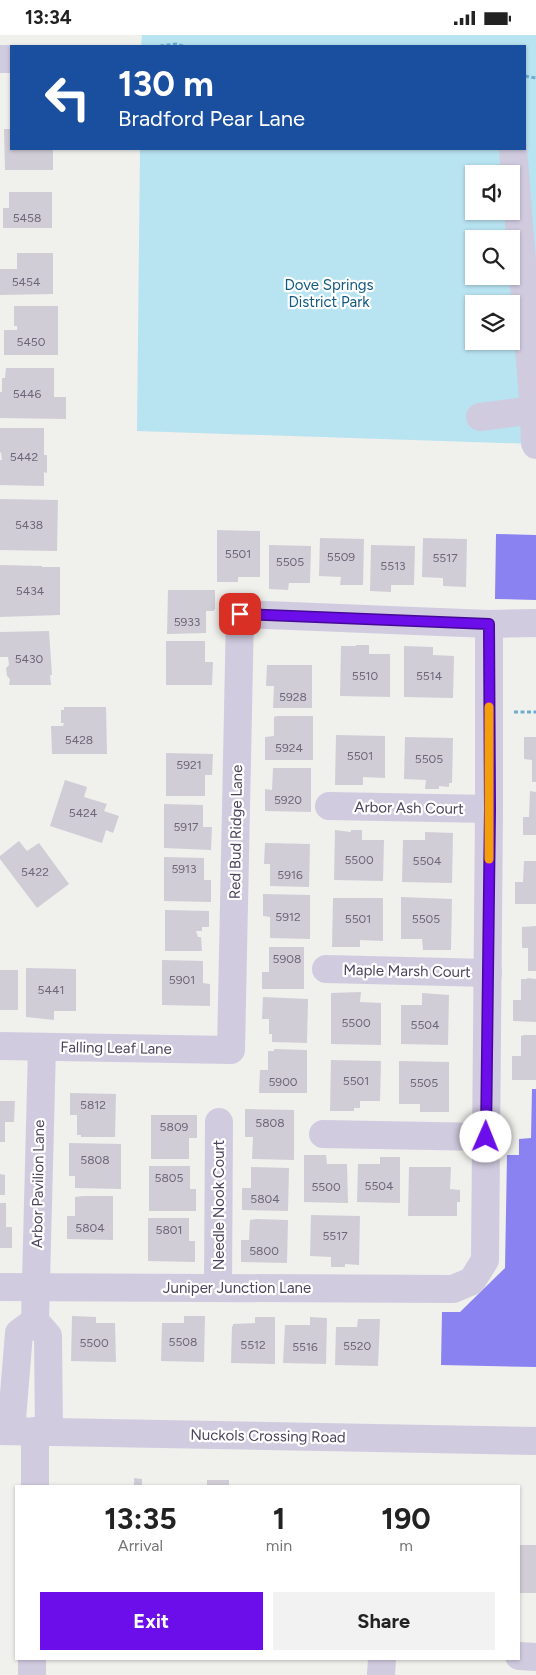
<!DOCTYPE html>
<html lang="en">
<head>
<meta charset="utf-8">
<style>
  :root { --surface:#fff; --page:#f2f2f2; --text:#222; --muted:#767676; --accent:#6b0ee9 }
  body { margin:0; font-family:Figtree,sans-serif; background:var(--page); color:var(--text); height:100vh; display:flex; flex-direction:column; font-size:19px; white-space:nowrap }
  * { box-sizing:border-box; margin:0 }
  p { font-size:16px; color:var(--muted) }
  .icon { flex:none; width:28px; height:28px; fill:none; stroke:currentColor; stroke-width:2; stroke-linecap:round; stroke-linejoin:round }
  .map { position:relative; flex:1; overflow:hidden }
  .panel { position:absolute; left:15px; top:1450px; width:505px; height:175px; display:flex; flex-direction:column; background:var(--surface); border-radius:0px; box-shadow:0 1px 4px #0004 }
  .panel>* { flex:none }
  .guide { position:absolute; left:10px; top:10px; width:516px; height:105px; border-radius:0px; box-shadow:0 1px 4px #0004; background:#1a4fa0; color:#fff; overflow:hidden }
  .fabs { position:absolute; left:465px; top:130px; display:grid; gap:10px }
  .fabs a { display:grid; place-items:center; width:55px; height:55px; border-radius:0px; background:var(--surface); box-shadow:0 1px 4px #0004; font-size:25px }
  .pin { position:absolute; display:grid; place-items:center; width:42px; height:42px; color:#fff; margin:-21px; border-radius:10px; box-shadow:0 2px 8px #0006 }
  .me { position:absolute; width:55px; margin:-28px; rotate:1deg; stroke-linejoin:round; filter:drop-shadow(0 0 4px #0008) }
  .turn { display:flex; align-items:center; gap:18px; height:105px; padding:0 25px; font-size:22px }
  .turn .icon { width:65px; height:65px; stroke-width:2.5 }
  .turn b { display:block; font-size:35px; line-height:42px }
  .eta { display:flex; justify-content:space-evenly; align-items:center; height:85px; text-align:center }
  .eta b { font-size:30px; font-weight:700; line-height:35px }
  .primary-button { display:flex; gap:10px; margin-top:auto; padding:10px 25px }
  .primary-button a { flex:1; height:58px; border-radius:0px; background:var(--accent); color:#fff; font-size:20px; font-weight:700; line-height:58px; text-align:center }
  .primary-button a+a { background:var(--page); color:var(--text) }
  .status { display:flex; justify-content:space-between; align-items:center; height:35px; padding:0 25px; background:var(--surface); direction:ltr }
  .status svg { height:14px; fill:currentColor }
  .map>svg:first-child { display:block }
  .green { fill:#b8e3f1; fill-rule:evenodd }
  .water { fill:#8a82f1 }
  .building { fill:#d1cdd6 }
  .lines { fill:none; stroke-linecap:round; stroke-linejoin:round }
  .path { stroke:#6eadd1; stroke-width:3; stroke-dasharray:4 2.5; stroke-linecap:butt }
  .minor { stroke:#d1cbdf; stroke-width:28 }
  .route-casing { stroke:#460997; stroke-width:12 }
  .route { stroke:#6b0ee9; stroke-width:9 }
  .slow { stroke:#f59e0b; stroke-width:9 }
  .labels { text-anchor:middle; stroke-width:4.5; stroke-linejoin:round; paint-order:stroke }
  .number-label { font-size:12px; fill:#6d667a }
  .park-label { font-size:15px; fill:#115981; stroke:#fff }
  .street-label { font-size:15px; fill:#4c445c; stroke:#fff }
</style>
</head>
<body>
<div class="status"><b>13:34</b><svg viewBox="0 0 49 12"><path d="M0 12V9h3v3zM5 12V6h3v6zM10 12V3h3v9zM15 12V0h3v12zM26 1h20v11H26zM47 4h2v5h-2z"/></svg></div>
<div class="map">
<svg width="536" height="1640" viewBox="0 0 536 1640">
  <rect width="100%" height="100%" fill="#f0f0ed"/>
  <path class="green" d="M142 0H536V409L137 396 140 114H525V11H141ZM474 139H511V176H474ZM474 204H511V241H474ZM474 269H511V306H474Z"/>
  <g class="water">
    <path d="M496 499 536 500V565L495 564Z"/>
    <path d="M532 1054H536V1332L441 1330 442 1277H460L505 1233 507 1120H519V1104L531 1103Z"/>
  </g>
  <g class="building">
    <path d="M4 94H11V114H53V135H5Z"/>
    <path d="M9 157H52V193H3V173H9Z"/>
    <path d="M17 218H53V259L0 260V234H17Z"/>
    <path d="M14 271H58V320H4V295H17V291H14Z"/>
    <path d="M6 333H54V362H66V384L0 383V357H2V343H5Z"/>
    <path d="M0 393H44V420H47V438L44 437V451L0 450V425H2L1 417 0 418Z"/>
    <path d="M0 464 58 465 57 516 0 515Z"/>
    <path d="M217 495 260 496V542H238V547H217Z"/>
    <path d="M320 503 364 504 363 550H340L341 542 319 541Z"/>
    <path d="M423 503 467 504 466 552 443 551V543L422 542Z"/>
    <path d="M269 510 311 511 310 548H289L288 555 269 554Z"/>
    <path d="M371 510 415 511 414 550H391V557L370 556Z"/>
    <path d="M0 530 42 531V532H60V580L0 582Z"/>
    <path d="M168 555H215V574L213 576H206V598L167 599Z"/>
    <path d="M49 596 52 640H50L51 650H9L10 644 7 641 6 633 9 630 8 622H0V597Z"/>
    <path d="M166 606H205V627H213L212 650H166Z"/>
    <path d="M356 610H369V619H390V662L340 661 341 611H356Z"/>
    <path d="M404 611 433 612V620L454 621 453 663 404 662Z"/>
    <path d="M267 630H312V673H273L274 651H266Z"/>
    <path d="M64 672H106L107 719H52L51 691H63L64 688H61V675H64Z"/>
    <path d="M277 681H313V725H265V702L274 701V682Z"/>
    <path d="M336 700 385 701V743L363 742V750H335Z"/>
    <path d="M405 702 453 703 452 748H449V752L439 751V754H425L426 745 404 744Z"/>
    <path d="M524 702H536V747H532V725L524 724Z"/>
    <path d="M166 718 213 719 212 740H205V761H166Z"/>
    <path d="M273 733H311V777L265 776V754L272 755Z"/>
    <path d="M65 745 87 752 84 762 107 769 104 776 119 781 113 798 106 795 102 808 50 791Z"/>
    <path d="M530 756 536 757V800H523V782H529Z"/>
    <path d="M164 769 203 770V792H212L211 815 164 813Z"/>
    <path d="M335 795 351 797V795H362V805H384L383 846 334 845Z"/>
    <path d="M425 797 453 798 452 848 402 847 403 805H425Z"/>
    <path d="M19 806 27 816 39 808 69 849 37 873 0 824V821Z"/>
    <path d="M265 808 310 809 309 852 270 851V829H264Z"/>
    <path d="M164 822 204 823V845H211V867L164 866Z"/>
    <path d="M524 826H536V869H515V847H523Z"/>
    <path d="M263 859 310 860V904L270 903V882L263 881Z"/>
    <path d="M401 862 452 864 451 915H423L422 904H401Z"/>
    <path d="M333 863H383V906L360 905V912H332Z"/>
    <path d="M165 875 209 876V892H202V896H196L198 902H201L202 916H165Z"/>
    <path d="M536 891V936H528V913H522V892Z"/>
    <path d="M269 912H304V954H262V937H269Z"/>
    <path d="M162 925 203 926V948L210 949V971L162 970Z"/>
    <path d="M26 933 76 934V976H54V985L26 982Z"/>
    <rect x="0" y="935" width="18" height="40"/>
    <path d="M527 943 536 944V987L513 986V965H521V944H527Z"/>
    <path d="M361 957 360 967 381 968V1010L331 1009V958Z"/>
    <path d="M422 958 449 960 448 1010 401 1009V970H422Z"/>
    <path d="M263 962 308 964 307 1008 272 1007V999H269V984H262Z"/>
    <path d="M524 1000H536V1045H512V1021H521V1001Z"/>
    <path d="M274 1014 307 1015V1058H259L260 1035H268V1016H274Z"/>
    <path d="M331 1025 381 1026 380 1066H360V1073H354V1076H330Z"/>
    <path d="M399 1026 449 1027V1077H420V1069H399Z"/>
    <path d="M70 1058 116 1059 115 1102H81V1100H77V1080H70Z"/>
    <path d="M0 1066H15L14 1087H5V1107H0Z"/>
    <path d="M245 1074 294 1075V1125L252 1124 253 1102H245Z"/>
    <path d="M151 1080H197V1103H189V1124H151Z"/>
    <path d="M69 1108 121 1109V1154L75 1153V1141H69Z"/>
    <path d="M304 1120H326L327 1129H347L348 1168 304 1167Z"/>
    <path d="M380 1122H400V1168L357 1167 358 1129H380Z"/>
    <path d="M149 1131H190V1154H196V1176H149Z"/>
    <path d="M251 1132 289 1133 288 1176 242 1175V1153H251Z"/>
    <path d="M409 1132H451L450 1154 460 1155V1167H457V1181H408Z"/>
    <path d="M0 1139 5 1140V1160H0Z"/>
    <path d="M83 1161H113V1205L67 1204V1181H75V1162Z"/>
    <path d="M0 1168H6V1192H12V1213H0Z"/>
    <path d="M311 1180 360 1181 359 1230 345 1229V1232H331V1222L310 1221Z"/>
    <path d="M148 1183H189V1206H195V1227L148 1226Z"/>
    <path d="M256 1184 288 1185 287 1228 241 1227V1205H249L250 1185Z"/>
    <path d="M72 1281 96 1282V1288H115L116 1327 71 1326Z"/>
    <path d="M184 1281H205L204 1327 161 1326 162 1288H184Z"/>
    <path d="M255 1282H275V1329L231 1328 232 1291H233V1289L255 1288Z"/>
    <path d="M310 1282 327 1283 326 1329 283 1328 285 1290H310Z"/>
    <path d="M358 1284H380L378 1331 335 1330 336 1292H357Z"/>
    <path d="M134 1443 142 1444V1451H134Z"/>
    <rect x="207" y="1445" width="22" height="6"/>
    <rect x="519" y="1510" width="17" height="48"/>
  </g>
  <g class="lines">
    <g class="path">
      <path d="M160 11 176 9 183 11"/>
      <path d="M525 41 536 43"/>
      <path d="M514 677H536"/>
    </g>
    <g class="minor">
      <path d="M0 24H11"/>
      <path d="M513 114 534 375 535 408 536 410"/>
      <path d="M480 382 534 375"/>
      <path d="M329 771 489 774"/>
      <path d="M326 934 488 938"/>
      <path d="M0 1011 231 1015 240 579 489 589 536 588"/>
      <path d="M42 1012 35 1286 48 1301 49 1397"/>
      <path d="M323 1099 486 1102"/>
      <path d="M0 1252 453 1254 472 1246 485 1225 489 774V589"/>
      <path d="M218 1253 219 1087"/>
      <path d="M0 1396 536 1406"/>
      <path d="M11 1396 19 1298 35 1286"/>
      <path d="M35 1451V1396"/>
      <path d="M519 1621 536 1622"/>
      <path d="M32 1640V1624"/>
      <path d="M381 1640 382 1624"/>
    </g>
  </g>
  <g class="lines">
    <defs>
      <path id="route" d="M240 579 489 589 490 774 486 1102"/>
    </defs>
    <use href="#route" class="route-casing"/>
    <use href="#route" class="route"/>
    <path class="slow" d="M489 824V672"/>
  </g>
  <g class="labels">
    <g class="number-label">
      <text x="27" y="187">5458</text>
      <text x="26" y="251">5454</text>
      <text x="31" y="311">5450</text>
      <text x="27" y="363">5446</text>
      <text x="24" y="426">5442</text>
      <text x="29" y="494">5438</text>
      <text x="238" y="523">5501</text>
      <text x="341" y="526">5509</text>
      <text x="445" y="527">5517</text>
      <text x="290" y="531">5505</text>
      <text x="393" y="535">5513</text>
      <text x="30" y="560">5434</text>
      <text x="187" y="591">5933</text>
      <text x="29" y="628">5430</text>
      <text x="365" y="645">5510</text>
      <text x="429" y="645">5514</text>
      <text x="293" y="666">5928</text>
      <text x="79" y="709">5428</text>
      <text x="289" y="717">5924</text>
      <text x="360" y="725">5501</text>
      <text x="429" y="728">5505</text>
      <text x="189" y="734">5921</text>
      <text x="288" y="769">5920</text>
      <text x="83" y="782">5424</text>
      <text x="186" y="796">5917</text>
      <text x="359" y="829">5500</text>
      <text x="427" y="830">5504</text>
      <text x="184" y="838">5913</text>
      <text x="35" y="841">5422</text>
      <text x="290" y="844">5916</text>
      <text x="288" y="886">5912</text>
      <text x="358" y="888">5501</text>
      <text x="426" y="888">5505</text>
      <text x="287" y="928">5908</text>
      <text x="182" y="949">5901</text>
      <text x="51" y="959">5441</text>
      <text x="356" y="992">5500</text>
      <text x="425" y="994">5504</text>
      <text x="356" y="1050">5501</text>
      <text x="283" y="1051">5900</text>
      <text x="424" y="1052">5505</text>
      <text x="93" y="1074">5812</text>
      <text x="270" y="1092">5808</text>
      <text x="174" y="1096">5809</text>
      <text x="95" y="1129">5808</text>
      <text x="169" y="1147">5805</text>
      <text x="379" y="1155">5504</text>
      <text x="326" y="1156">5500</text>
      <text x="265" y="1168">5804</text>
      <text x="90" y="1197">5804</text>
      <text x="169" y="1199">5801</text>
      <text x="335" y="1205">5517</text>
      <text x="264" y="1220">5800</text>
      <text x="183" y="1311">5508</text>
      <text x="94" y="1312">5500</text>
      <text x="253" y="1314">5512</text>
      <text x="357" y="1315">5520</text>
      <text x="305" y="1316">5516</text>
    </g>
    <g class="park-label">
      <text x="329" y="255">Dove Springs<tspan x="329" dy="17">District Park</tspan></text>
    </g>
    <g class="street-label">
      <text transform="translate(409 773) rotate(1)" y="5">Arbor Ash Court</text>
      <text transform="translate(236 797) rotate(-89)" y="5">Red Bud Ridge Lane</text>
      <text transform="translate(407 936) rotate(1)" y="5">Maple Marsh Court</text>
      <text transform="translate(116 1013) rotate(1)" y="5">Falling Leaf Lane</text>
      <text transform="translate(38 1149) rotate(-89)" y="5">Arbor Pavilion Lane</text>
      <text transform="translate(219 1170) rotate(-90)" y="5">Needle Nook Court</text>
      <text x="237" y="1258">Juniper Junction Lane</text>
      <text transform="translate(268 1401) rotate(1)" y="5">Nuckols Crossing Road</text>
    </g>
  </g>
</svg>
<div class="fabs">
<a><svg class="icon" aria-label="sound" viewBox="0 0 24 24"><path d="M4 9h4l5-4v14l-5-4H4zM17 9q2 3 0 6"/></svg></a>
<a><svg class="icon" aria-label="search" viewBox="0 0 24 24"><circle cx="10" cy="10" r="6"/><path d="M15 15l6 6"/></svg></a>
<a><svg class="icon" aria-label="layers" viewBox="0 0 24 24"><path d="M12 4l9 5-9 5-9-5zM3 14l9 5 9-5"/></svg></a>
</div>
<div class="pin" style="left:240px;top:579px;background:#d93025"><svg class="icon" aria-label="arrive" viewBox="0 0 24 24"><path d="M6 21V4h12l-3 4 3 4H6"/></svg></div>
<svg class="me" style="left:486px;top:1102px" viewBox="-20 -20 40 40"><circle r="19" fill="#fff"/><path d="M0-13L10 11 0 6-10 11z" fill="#6b0ee9"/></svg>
<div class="guide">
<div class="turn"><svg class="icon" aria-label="left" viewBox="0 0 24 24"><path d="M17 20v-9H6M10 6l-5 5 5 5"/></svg><div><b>130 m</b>Bradford Pear Lane</div></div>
</div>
<section class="panel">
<div class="eta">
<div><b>13:35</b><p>Arrival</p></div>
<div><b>1</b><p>min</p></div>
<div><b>190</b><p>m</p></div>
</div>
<div class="primary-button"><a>Exit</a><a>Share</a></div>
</section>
</div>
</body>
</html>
